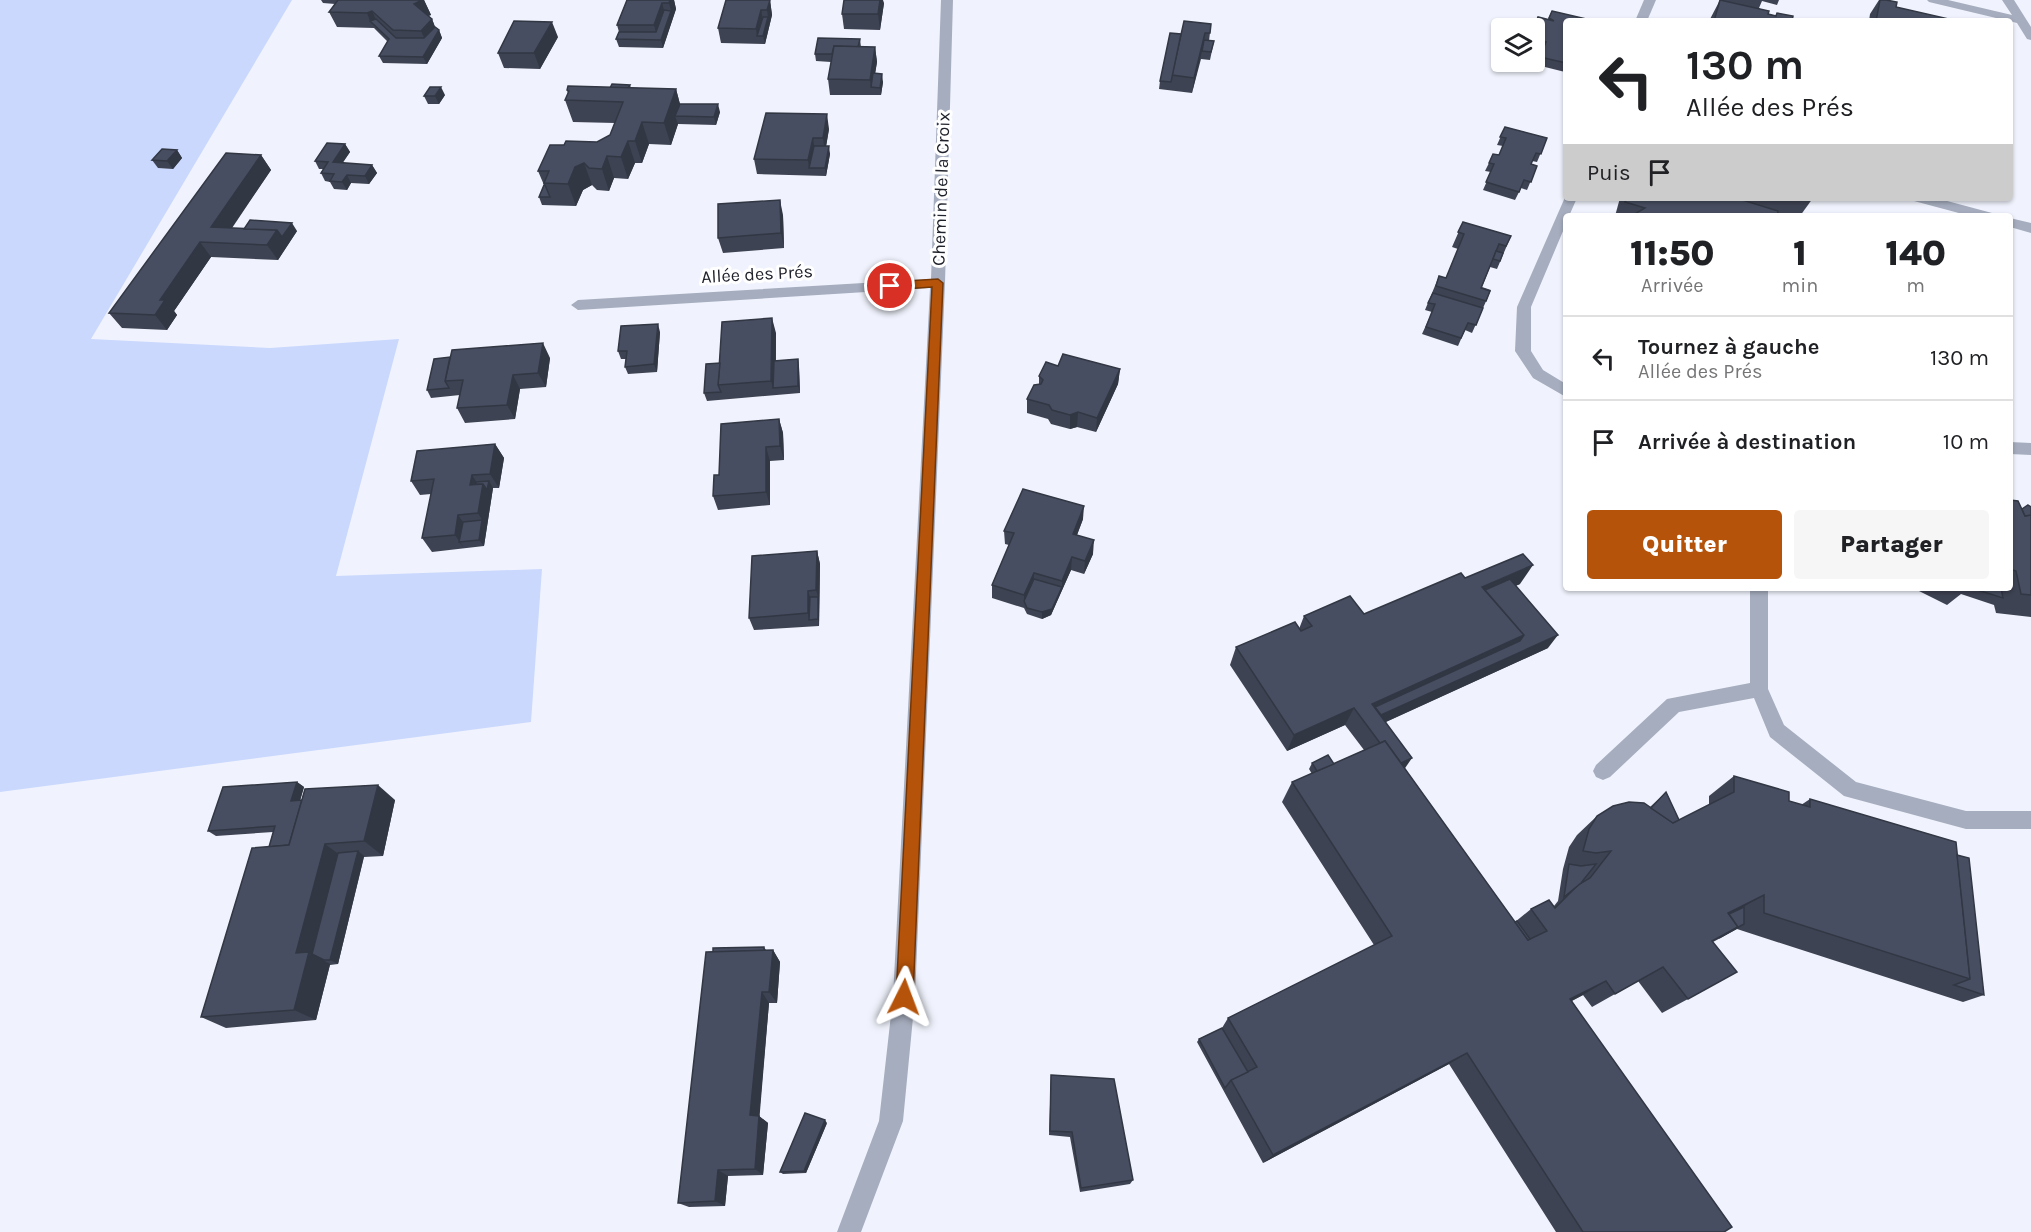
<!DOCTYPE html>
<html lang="fr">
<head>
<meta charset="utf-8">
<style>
  :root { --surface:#fff; --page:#f6f6f6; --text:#202124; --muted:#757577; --line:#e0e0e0; --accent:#b45309 }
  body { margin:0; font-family:Karla,sans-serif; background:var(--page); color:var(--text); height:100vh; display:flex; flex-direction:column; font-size:22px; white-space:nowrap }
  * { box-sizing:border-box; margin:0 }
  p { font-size:20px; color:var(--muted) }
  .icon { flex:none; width:33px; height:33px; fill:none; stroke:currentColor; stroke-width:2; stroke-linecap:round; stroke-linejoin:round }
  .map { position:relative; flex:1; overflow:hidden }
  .sheet { position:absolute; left:1563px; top:213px; width:450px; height:378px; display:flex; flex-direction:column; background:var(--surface); border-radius:6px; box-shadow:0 2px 4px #0004 }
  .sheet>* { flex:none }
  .guide { position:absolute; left:1563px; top:18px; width:450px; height:183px; border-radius:6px; box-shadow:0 2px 4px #0004; background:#fff; color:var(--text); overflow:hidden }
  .tools { position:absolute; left:1491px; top:18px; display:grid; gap:12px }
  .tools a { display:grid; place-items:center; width:54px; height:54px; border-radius:6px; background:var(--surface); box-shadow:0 2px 4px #0004; font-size:30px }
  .pin { position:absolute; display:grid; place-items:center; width:51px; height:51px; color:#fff; margin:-26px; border:3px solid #fff; border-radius:50%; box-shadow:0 2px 6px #0007 }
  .me { position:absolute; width:66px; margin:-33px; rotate:3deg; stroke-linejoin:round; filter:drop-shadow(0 0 4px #0008) }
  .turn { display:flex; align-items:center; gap:21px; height:126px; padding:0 24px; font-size:27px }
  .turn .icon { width:78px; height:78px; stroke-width:2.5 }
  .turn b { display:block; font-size:42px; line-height:51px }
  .then { display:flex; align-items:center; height:57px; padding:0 24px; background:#0003; gap:12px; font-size:22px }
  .eta { display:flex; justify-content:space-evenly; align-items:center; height:102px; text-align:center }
  .eta b { font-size:36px; font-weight:800; line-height:42px }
  .cta { display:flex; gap:12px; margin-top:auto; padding:12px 24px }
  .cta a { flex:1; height:69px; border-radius:6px; background:var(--accent); color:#fff; font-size:24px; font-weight:800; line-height:69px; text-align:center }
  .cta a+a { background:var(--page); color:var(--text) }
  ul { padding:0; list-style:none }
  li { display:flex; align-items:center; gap:18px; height:84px; padding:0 24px; border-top:2px solid var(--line) }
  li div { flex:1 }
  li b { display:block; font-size:22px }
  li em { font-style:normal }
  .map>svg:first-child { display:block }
  .green { fill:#cad8fd }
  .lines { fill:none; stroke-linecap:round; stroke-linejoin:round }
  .minor { fill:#a6adbe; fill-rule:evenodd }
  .wall { fill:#3e4353 }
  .shaded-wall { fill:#323744 }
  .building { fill:#484e61; stroke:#323744; stroke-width:1.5 }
  .route { fill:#b45309; stroke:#753606; stroke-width:1.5 }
  .labels { text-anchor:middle; stroke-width:6; stroke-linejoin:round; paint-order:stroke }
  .street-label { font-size:18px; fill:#21232c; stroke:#fff }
</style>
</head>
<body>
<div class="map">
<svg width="2031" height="1232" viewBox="0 0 2031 1232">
  <rect width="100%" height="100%" fill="#f0f3fd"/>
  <path class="green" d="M0 0H292L91 339 270 348 399 339 336 576 542 569 531 722 0 792Z"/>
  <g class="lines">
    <g class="minor">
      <path d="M941 0H953L945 283 915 997 903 1121 861 1232H837L879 1121 893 997 930 288 578 310 571 305 578 300 931 279Z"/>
      <path d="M1644 0H1656L1647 21H1635Z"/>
      <path d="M1927 0H1948L2012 15 2002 0H2014L2031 27V40L2027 39 2017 23 1929 2Z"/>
      <path d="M1566 195V198H1577L1569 216H1566V224L1531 307V351L1543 370 1566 384V397L1533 378 1515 351 1517 307Z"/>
      <path d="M1912 198H1936L1992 213 1994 216H1970L1914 201Z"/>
      <path d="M2010 218 2031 223V233L2010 227Z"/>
      <path d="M2010 442 2031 443V455L2010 454Z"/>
      <path d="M1750 588H1768V689L1784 725 1856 782 1966 811H2031V829H1966L1844 796 1770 737 1754 698 1679 712 1610 777 1603 780 1596 777 1593 771 1596 765 1667 699 1750 683Z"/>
    </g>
  </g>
  <g class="wall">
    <path d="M321 0H424L431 15 428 16 432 19 435 27 439 30 442 38 427 64 383 63 379 56 388 42 374 28 337 27 329 12 335 4 323 3Z"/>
    <path d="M627 0H674L676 9 663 48 619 47 616 39 619 32 617 25Z"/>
    <path d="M770 0 772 15 765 44 721 43 718 28Z"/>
    <path d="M1719 0H1779L1777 5 1762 1 1759 8 1768 14 1775 16 1777 13 1792 21H1709L1720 0Z"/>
    <path d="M1879 0H1886L1896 7 1949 21H1869L1870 14Z"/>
    <path d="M884 3 880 30 844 29 842 14Z"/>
    <path d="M1552 11 1566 21V69L1565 72 1537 65 1543 49 1537 48 1541 39 1534 38V28L1548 19Z"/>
    <path d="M1211 24 1209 41H1214L1210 60 1201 59 1192 93 1159 89 1160 81 1181 34Z"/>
    <path d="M558 37 540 69 504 68 498 53Z"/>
    <path d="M860 39 861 47H875L877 62 875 73 883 82 881 95H830L828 79 831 62 816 61 815 54Z"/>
    <path d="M630 85 631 88 676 89 680 104 720 112 716 125 678 124 671 145 649 144 642 163H635L628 179 614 178 609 191 597 190 592 185 583 190 576 206 542 205 539 197 544 185 538 171 564 145 597 142 610 135 615 123 573 122 565 100 568 94 567 90 610 88Z"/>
    <path d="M445 95 439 104H428L424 96Z"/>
    <path d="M1505 127 1547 138 1537 162 1532 161 1531 164 1537 166 1527 190 1521 188 1515 200 1483 190 1491 172 1485 171 1489 163 1499 155 1503 146 1497 145Z"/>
    <path d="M829 129 826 146 830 154 826 176 757 174 754 159Z"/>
    <path d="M345 144 350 152 342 163 372 165 377 173 369 184 351 183 347 190 334 189 330 182 325 181 321 173 323 169H319L315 161Z"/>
    <path d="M177 150 182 158 173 169 158 168 152 160Z"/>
    <path d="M261 155 271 170 231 228 297 231 278 260 211 257 174 311 177 315 167 330 122 328 109 313Z"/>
    <path d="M1620 198H1813L1800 216H1615Z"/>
    <path d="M783 215 784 248 723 253 718 238Z"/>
    <path d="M1463 222 1511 236 1497 269 1490 267 1482 287 1491 290 1472 333 1465 330 1458 346 1422 334 1432 312 1425 310 1439 276 1446 278 1458 249 1452 247Z"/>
    <path d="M660 332 657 372 628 374 625 367 626 359H621L618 351Z"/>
    <path d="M776 333V361L798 359 799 367 800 393 707 401 704 393 720 363Z"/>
    <path d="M550 358 546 387 520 389 515 419 465 423 457 408 460 395 431 398 427 390 434 359Z"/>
    <path d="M1058 366 1120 369 1118 384 1096 432 1077 427 1070 429 1051 424 1048 419 1027 413V399L1039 385V376Z"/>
    <path d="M779 419 783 433 784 460 770 461V505L718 510 713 496 719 475Z"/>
    <path d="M495 444 504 458 499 488H493L484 546 432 552 422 538 431 494 420 495 411 481Z"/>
    <path d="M2010 500 2022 509 2031 507V617L1996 613 1994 605 1961 594 1947 605 1913 588H2010Z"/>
    <path d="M1083 519 1077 535 1093 554 1084 574 1071 570 1051 615 1042 619 1027 614 1024 608 992 598V585L1009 545 1005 544 1004 531Z"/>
    <path d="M817 551 820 564 819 626 754 630 749 618Z"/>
    <path d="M1465 578 1520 584 1515 586 1548 648 1386 722 1405 769 1515 922 1531 909 1554 906 1558 901 1563 869 1569 847 1577 835 1597 816 1650 807 1666 792 1679 820 1709 805V796L1734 776 1789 801 1801 805 1810 799 1957 855 1984 995 1963 1002 1737 929 1713 942 1688 999 1662 1013 1638 981 1592 1007 1583 995 1572 1001 1724 1232H1556L1449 1064 1263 1163 1197 1042 1199 1039 1222 1028 1228 1018 1374 945 1282 802 1292 782 1312 774 1309 769 1312 763 1334 764 1364 750 1345 725 1287 751 1230 665 1236 647 1299 629 1304 616 1364 614Z"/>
    <path d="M297 782 304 787 300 801 395 800 383 856 364 857 338 964 330 965 316 1020 226 1028 201 1017 269 847 273 832 216 836 208 831Z"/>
    <path d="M764 947 766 950H773L780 962 777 1003H769L759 1116 768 1123 763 1175 728 1176 725 1206 689 1207 678 1203Z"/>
    <path d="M1051 1075 1133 1180 1130 1184 1080 1192 1070 1137 1049 1135Z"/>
    <path d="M827 1123 806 1173 783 1174 780 1172Z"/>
  </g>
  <g class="shaded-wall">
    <path d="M422 0H424L431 15 420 19 411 4Z"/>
    <path d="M670 0H674L676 9 663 48 661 40 671 11 669 3Z"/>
    <path d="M770 0 772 15 765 44 763 36 768 17 767 10Z"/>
    <path d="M880 0H883L884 3 880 30 878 14Z"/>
    <path d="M662 3 666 18 658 40 654 25Z"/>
    <path d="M761 10 764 25 757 36 756 29Z"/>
    <path d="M372 11 379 26 370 21 367 13Z"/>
    <path d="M432 19 437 32 439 30 442 38 427 64 423 57 428 46 421 31Z"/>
    <path d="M552 22 558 37 540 69 534 53Z"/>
    <path d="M1205 33 1202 51 1192 93 1194 78Z"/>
    <path d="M875 47 877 62 873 87H871L870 80Z"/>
    <path d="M882 74 883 82 881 95 880 88Z"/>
    <path d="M441 87 445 95 439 104 435 96Z"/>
    <path d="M676 89 682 112 675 116 678 124 671 145 664 123Z"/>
    <path d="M718 104 720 112 716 125 714 117Z"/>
    <path d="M827 114 829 129 825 153 823 138Z"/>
    <path d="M642 122 649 144 642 163 635 141Z"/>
    <path d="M813 138 815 153 809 168 808 160Z"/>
    <path d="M628 141 635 163 628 179 621 157Z"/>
    <path d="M345 144 350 152 338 170 333 162Z"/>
    <path d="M829 146 830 154 826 176 825 168Z"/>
    <path d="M177 150 182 158 173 169 167 161Z"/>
    <path d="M261 155 271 170 222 243 211 227Z"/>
    <path d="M607 156 614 178 609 191 602 169Z"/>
    <path d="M584 163 592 185 583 190 576 206 568 184 575 167Z"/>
    <path d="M372 165 377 173 369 184 365 176Z"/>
    <path d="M347 175 351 183 347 190 342 182Z"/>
    <path d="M780 200 783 215 784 248 781 233Z"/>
    <path d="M292 223 297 231 278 260 267 245 277 230Z"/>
    <path d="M200 242 211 257 174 311 177 315 167 330 155 315 160 300Z"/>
    <path d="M772 318 776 333 775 388H773L771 381Z"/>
    <path d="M658 324 660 332 657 372 654 364Z"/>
    <path d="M543 343 550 358 546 387 538 373Z"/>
    <path d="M798 359 799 367 800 393 798 386Z"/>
    <path d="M1120 369 1118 384 1096 432 1097 418Z"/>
    <path d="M513 375 520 389 515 419 507 405Z"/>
    <path d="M1078 412 1077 427 1070 429V415Z"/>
    <path d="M779 419 783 433 784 460 780 446Z"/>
    <path d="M495 444 504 458 499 488 490 474Z"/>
    <path d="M766 447 770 461V505L766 492Z"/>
    <path d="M472 475 481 489 470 485Z"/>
    <path d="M489 481 493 488 484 546 479 540 482 520 478 513 483 484Z"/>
    <path d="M1084 506 1083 519 1072 548 1073 534Z"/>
    <path d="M458 515 468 529 459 542 464 548 455 535Z"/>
    <path d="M1094 540 1093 554 1084 574 1085 561Z"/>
    <path d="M817 551 820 564 819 626 818 619V597L816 590Z"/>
    <path d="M1072 557 1071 570 1051 615 1042 619V612L1062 587V581Z"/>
    <path d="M1533 565 1520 584 1484 600 1482 587Z"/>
    <path d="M1034 573V586L1024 601V595Z"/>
    <path d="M808 591 812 604 809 620 808 613Z"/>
    <path d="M1524 635 1511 653 1370 709 1363 721 1372 704Z"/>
    <path d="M1558 635 1548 648 1370 729 1376 717Z"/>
    <path d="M1354 708 1345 725 1287 751 1294 735Z"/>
    <path d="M1412 758 1401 774 1397 765Z"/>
    <path d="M297 782 304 787 298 807 291 801Z"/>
    <path d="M378 785 395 800 383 856 364 841Z"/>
    <path d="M325 844 344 858 319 958 330 964 316 1020 294 1010 296 953Z"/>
    <path d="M358 851 364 856 338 964 330 960Z"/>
    <path d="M1764 895 1736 911 1709 925 1728 913Z"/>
    <path d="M773 950 780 962 777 1003 769 992Z"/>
    <path d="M1606 981 1583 995 1549 1012 1570 999Z"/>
    <path d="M762 992 769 1003 759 1123 750 1115Z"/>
    <path d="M1467 1053 1449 1064 1263 1163 1273 1155Z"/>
    <path d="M759 1116 768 1123 763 1175 755 1169Z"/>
    <path d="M825 1120 827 1123 806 1173 804 1171Z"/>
    <path d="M718 1170 728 1176 725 1206 715 1201Z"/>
  </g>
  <g class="building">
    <path d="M338 0H422L414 4 432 19 421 31 393 30 372 11 367 13 329 12Z"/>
    <path d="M627 0H670L669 3H662L654 25H617Z"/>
    <path d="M726 0H770L767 10H761L756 29 718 28Z"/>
    <path d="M844 0H880L878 14H842Z"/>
    <path d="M1720 0 1769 11 1768 14 1776 16 1777 13 1793 16 1792 21H1714Z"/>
    <path d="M1880 0H1886L1897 2 1896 7 1949 19V21H1876Z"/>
    <path d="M664 10 671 11 661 40 616 39 619 32H656Z"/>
    <path d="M1552 11 1591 20V21H1566V63L1540 57 1546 42 1540 40 1544 32 1534 30V28L1538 17 1554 21 1549 18Z"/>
    <path d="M763 17H768L763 36H757Z"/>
    <path d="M376 19 396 38H424L435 27 439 30 423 57 379 56 389 39 370 21Z"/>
    <path d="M514 21 552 22 534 53H498Z"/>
    <path d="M1184 21 1211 24 1210 33H1205L1194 78 1172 75Z"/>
    <path d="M1170 33 1181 34 1171 82 1160 81Z"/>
    <path d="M818 38 860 39 858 47 834 46 832 54H815Z"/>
    <path d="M1204 40 1214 41 1211 52 1202 51Z"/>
    <path d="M834 46 875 47 870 80 828 79Z"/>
    <path d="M873 73 882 74 880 88 871 87Z"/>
    <path d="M612 84 630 85 628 88H610Z"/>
    <path d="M568 86 676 89 664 123 642 122 635 141H628L621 157 607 156 602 169 589 168 584 163 575 167 568 184 544 183 549 171H538L550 145H564L566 141 597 142 610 135 623 102 565 100 569 91 567 90Z"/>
    <path d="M430 87H441L435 96H424Z"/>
    <path d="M680 104H718L714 117 675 116Z"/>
    <path d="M766 113 827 114 823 138H813L808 160 754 159Z"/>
    <path d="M1505 127 1547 138 1541 154 1536 153 1531 164 1537 166 1531 182 1524 180 1519 192 1486 182 1494 164 1489 163 1493 154 1499 155 1506 138 1500 137Z"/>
    <path d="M327 143 345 144 333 162 372 165 365 176 347 175 342 182 330 181 334 174 321 173 328 162 315 161Z"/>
    <path d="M814 146H829L825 168H809Z"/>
    <path d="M162 149 177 150 167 161 152 160Z"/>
    <path d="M226 153 261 155 211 227 277 230 267 245 200 242 160 300H165L155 315 109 313Z"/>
    <path d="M544 185H545L550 197H539Z"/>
    <path d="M1627 198H1736L1778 211 1777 216H1633V215L1645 208 1625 202Z"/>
    <path d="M780 200 781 233 718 238V204Z"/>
    <path d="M250 220 292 223 282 237 277 230 244 229Z"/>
    <path d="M1463 222 1511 236 1506 246 1499 244 1481 288 1490 291 1486 301 1436 286 1439 276 1446 278 1464 234 1458 232Z"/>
    <path d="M1496 251 1503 253 1500 261 1493 259Z"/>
    <path d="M1433 293 1483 308 1476 325 1468 323 1461 338 1426 327 1435 304 1428 303Z"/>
    <path d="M772 318 771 381 718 385 722 322Z"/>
    <path d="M658 324 654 364 625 367 627 351H618L621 326Z"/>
    <path d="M543 343 538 373 513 375 507 405 457 408 463 380 445 381 452 350Z"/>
    <path d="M1063 354 1120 369 1097 418 1078 412 1070 415 1052 410 1049 405 1027 399 1034 385 1041 384 1043 380 1039 376 1046 362 1058 366Z"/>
    <path d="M450 357 445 381 449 388 427 390 434 359Z"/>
    <path d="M798 359V386L773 388 774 361Z"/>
    <path d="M720 363 718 385 721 392 704 393 706 364Z"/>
    <path d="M779 419 780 446 766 447V492L713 496 714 475H719L721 424Z"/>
    <path d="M495 444 490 474 472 475 470 485 483 484 478 513 458 515 455 535 422 538 434 479 411 481 417 451Z"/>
    <path d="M489 481 487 490 483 484H476V482Z"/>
    <path d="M1023 489 1084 506 1073 534 1094 540 1085 561 1072 557 1062 581 1034 573 1024 595 992 585 1014 533 1004 531Z"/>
    <path d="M2010 500 2018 501 2025 516 2031 515V595L2021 594 2016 571 2010 569Z"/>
    <path d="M2028 505 2031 507V515L2025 516 2022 509Z"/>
    <path d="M482 520 479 540 459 542 463 522Z"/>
    <path d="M817 551 816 590 808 591V613L749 618 752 556Z"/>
    <path d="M1523 554 1533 565 1482 587 1524 635 1372 704 1412 758 1401 763 1385 741 1380 743 1354 708 1294 735 1236 647 1295 622 1301 631 1312 626 1304 616 1350 596 1364 614 1461 573 1465 578Z"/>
    <path d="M1034 579 1062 587 1052 609 1042 612 1027 608 1024 601Z"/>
    <path d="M1510 579 1558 635 1381 715 1375 707 1520 641 1524 635 1485 590Z"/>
    <path d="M1971 588H2001L2003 598Z"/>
    <path d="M810 597H818V619L809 620Z"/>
    <path d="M1385 741 1528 940 1547 931 1531 909 1549 900 1555 908 1578 885 1590 878 1611 851 1596 853 1583 851 1589 829 1597 816 1613 806 1629 802 1644 803 1673 823 1734 792V776L1789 792V801L1810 807V799L1956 842 1970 979 1764 913V895L1728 913 1738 927 1712 941 1737 972 1688 999 1663 967 1615 994 1606 981 1570 999 1732 1227 1724 1232H1583L1467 1053 1273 1155 1231 1080 1257 1067 1228 1018 1392 936 1292 782Z"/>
    <path d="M1328 755 1334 764 1317 771 1312 763Z"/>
    <path d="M297 782 291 801 302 800 289 845 269 847 275 826 208 831 223 787Z"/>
    <path d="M378 785 364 841 325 844 296 953 309 952 294 1010 201 1017 252 848 289 845 305 789Z"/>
    <path d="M1666 792 1679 820 1673 823 1651 808Z"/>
    <path d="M358 851 330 960H324L312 954 338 853Z"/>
    <path d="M1957 855 1969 858 1984 995 1954 985 1970 979Z"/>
    <path d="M1569 864 1581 866 1596 864 1581 883 1564 897Z"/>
    <path d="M1744 907V924L1719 938 1738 927 1729 914Z"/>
    <path d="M1517 921 1530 939 1528 940 1515 922Z"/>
    <path d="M764 947V951L713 952V948Z"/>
    <path d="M773 950 769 992H762L750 1115 759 1116 755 1169 718 1170 715 1201 678 1203 706 952Z"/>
    <path d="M1222 1028 1248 1072 1231 1080 1225 1088 1199 1039Z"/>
    <path d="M1051 1075 1114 1079 1133 1180 1081 1188 1072 1132 1050 1131Z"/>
    <path d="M805 1113 825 1120 804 1171 780 1172Z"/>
  </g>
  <path class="route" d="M938 279 943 283 913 997 910 1002 904 1005 898 1002 896 997 932 287 890 290 885 286 890 282Z"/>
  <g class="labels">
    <g class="street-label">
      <text transform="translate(941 189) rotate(-88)" y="6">Chemin de la Croix</text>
      <text transform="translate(757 274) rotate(-3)" y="6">Allée des Prés</text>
    </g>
  </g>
</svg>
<div class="tools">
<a><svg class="icon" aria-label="layers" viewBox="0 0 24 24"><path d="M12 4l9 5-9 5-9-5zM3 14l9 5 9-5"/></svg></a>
</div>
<div class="pin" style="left:890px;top:286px;background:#d93025"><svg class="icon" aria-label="arrive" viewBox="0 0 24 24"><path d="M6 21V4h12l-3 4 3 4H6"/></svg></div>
<svg class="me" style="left:904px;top:997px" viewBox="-20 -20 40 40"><path d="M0-17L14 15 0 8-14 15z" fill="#b45309" stroke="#fff" stroke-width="4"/></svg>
<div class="guide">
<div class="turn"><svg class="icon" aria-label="left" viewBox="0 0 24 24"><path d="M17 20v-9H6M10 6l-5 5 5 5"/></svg><div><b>130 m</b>Allée des Prés</div></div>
<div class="then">Puis<svg class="icon" aria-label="arrive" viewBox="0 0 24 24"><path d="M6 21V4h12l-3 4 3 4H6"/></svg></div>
</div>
<section class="sheet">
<div class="eta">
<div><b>11:50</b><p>Arrivée</p></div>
<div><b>1</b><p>min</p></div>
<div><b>140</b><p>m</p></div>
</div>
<ul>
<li><svg class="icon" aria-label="left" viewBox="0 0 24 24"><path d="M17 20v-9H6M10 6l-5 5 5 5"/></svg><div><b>Tournez à gauche</b><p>Allée des Prés</p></div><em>130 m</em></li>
<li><svg class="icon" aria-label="arrive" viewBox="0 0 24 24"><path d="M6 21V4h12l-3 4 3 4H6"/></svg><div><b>Arrivée à destination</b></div><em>10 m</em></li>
</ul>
<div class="cta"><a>Quitter</a><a>Partager</a></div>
</section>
</div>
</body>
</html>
